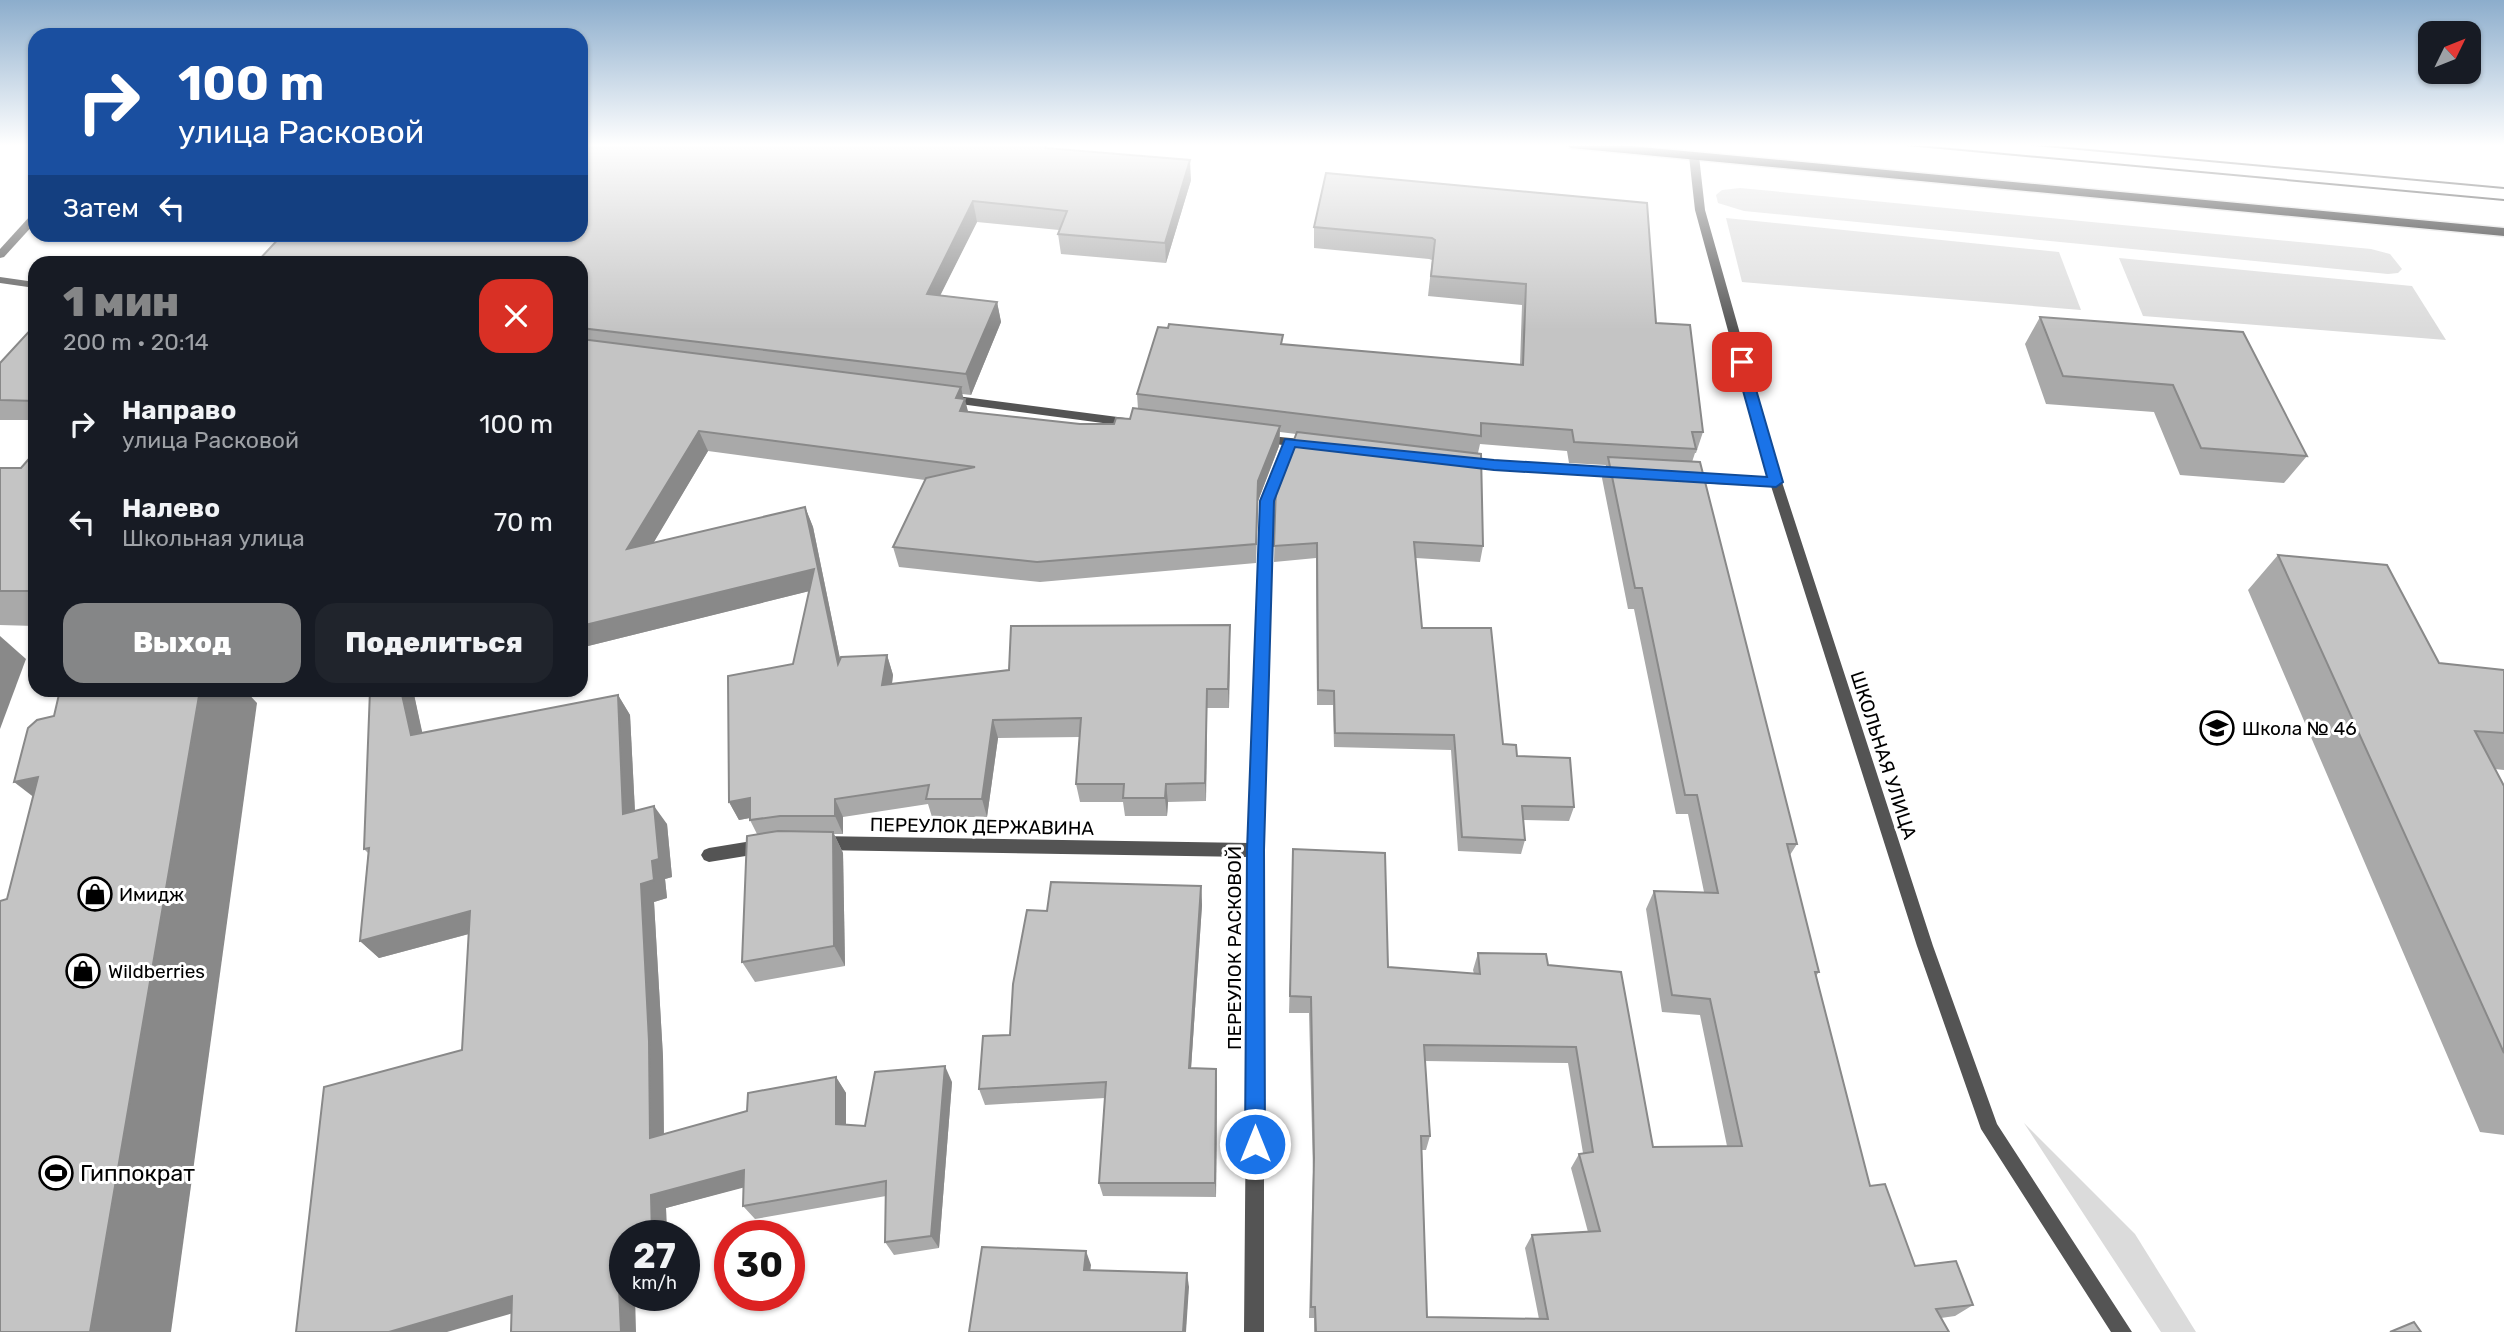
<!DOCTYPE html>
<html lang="ru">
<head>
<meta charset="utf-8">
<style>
  :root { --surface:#171b24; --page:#20242c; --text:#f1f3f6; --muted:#9ea1a6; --accent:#858687 }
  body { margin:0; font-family:Rubik,sans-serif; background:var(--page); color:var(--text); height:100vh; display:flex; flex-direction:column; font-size:26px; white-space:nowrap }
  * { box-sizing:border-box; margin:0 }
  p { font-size:23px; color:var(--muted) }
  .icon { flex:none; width:38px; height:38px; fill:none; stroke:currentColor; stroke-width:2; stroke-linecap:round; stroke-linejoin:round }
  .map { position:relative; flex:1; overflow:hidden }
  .side { position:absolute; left:28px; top:256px; width:560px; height:441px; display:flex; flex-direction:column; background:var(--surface); border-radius:21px; box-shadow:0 2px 5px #0004 }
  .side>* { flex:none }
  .hud { position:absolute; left:28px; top:28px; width:560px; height:214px; border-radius:21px; box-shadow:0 2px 5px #0004; background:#1a4fa0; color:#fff; overflow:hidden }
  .needle { width:46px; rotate:47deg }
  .buttons { position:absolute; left:2418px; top:21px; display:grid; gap:14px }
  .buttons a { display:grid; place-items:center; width:63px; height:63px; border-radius:14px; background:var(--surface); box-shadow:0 2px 5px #0004; font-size:35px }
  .speed { position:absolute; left:609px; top:1220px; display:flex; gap:14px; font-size:35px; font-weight:700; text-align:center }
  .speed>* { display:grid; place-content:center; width:91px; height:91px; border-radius:50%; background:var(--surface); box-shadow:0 2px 5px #0004; line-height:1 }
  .speed small { font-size:18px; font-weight:400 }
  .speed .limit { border:10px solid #d22; background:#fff; color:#111 }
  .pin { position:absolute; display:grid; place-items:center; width:60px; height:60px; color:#fff; margin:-30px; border-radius:14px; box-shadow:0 4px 10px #0006 }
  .me { position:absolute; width:77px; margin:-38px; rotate:0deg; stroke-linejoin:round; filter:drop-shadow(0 0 5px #0008) }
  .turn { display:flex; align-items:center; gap:24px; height:147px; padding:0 35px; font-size:32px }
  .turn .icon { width:91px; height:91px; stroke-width:2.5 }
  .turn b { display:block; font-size:49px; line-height:60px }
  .then { display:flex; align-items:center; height:66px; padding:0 35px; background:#0003; gap:14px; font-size:26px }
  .round { display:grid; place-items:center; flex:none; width:74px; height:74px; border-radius:21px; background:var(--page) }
  .summary { display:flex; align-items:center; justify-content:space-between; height:119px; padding:0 35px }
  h1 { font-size:42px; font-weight:800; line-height:52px; color:var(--accent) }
  .primary-button { display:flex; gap:14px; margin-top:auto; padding:14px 35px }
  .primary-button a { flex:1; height:80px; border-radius:21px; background:var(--accent); color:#fff; font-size:28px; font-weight:800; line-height:80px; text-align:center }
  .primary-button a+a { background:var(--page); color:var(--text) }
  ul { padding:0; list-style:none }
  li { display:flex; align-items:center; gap:21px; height:98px; padding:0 35px }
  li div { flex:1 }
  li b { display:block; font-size:26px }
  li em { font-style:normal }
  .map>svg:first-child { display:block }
  .green { fill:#dbdbdb }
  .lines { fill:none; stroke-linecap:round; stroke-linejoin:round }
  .primary-casing { stroke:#dbdbdb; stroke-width:3 }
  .street { fill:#545454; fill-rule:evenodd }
  .primary { fill:#000; fill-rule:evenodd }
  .tram { stroke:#000; stroke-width:2 }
  .wall { fill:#a9a9a9; fill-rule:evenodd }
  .shaded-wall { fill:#898989 }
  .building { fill:#c4c4c4; stroke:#898989; stroke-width:2; fill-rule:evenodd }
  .route { fill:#1a73e8; stroke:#114b97; stroke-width:2 }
  .labels { text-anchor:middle; stroke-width:6; stroke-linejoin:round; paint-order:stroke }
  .poi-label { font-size:19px; fill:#000; stroke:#fff; text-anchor:start }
  .street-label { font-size:19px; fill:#000; stroke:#fff }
  .near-poi-label { font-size:23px; fill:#000; stroke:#fff; text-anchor:start }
</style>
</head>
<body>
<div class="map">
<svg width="2504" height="1332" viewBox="0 0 2504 1332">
  <rect width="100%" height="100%" fill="#fff"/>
  <g class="green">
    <path d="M1740 188 2371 249 2390 254 2402 269 2398 273 2388 274 1744 211 1718 203 1716 195 1722 190Z"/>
    <path d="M1726 218 2059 252 2081 310 1742 282Z"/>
    <path d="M2119 258 2412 286 2446 340 2143 316Z"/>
    <path d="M2024 1123 2135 1234 2196 1332H2161Z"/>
  </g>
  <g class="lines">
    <defs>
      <path id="primary" d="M1565 144H1609L2504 228V236L1571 148Z"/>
    </defs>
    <use href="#primary" class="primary-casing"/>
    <g class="street">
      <path d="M1694 153 1699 156 1705 210 1782 482 1933 946 1997 1124 2132 1332H2111L1981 1129 1917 946 1771 486 1686 483 1680 479 1686 475 1768 477 1695 210 1689 156Z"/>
      <path d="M35 214V223L4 257 0 258V249L31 215Z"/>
      <path d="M0 277 35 282V288L0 283Z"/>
      <path d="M949 395 1133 419 1139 423 1133 427 945 402V396Z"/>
      <path d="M1261 435 1311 440 1317 444 1311 448 1294 447 1273 501 1264 850V1332H1244L1248 857 819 850 814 848 811 843 814 838 819 836 1249 843 1261 501 1283 445 1257 442 1255 439Z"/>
      <path d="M1463 457 1621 470 1627 474 1621 478 1463 465 1457 461Z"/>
      <path d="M764 839 769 841 772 846 769 851 764 853 709 862 704 860 701 855 704 850 709 848Z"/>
    </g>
    <use href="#primary" class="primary"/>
    <g class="tram">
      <path d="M1897 144 2504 200"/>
      <path d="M2024 144 2504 188"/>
    </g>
  </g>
  <g class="wall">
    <path d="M1047 144 1048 148 1191 180 1166 263 1061 254 1058 234 1059 230 977 222 940 295 997 302 1001 322 971 395 962 394 968 412 1080 424H1114L1130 419 1138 409 1137 394 1282 344 1520 365 1522 305 1428 296 1432 260 1429 259 1314 248V227L1326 173 1656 323 1703 432 1696 453H1695L1692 462 1797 844 1790 855 1819 972 1816 976 1870 1186 1915 1266 1973 1305 1955 1316 1941 1318 1949 1332H1314V1318H1309L1313 1172 1309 1013H1289L1293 868 1388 967 1474 974 1473 970 1478 953 1548 965 1653 1147 1727 1146 1700 1015 1662 1012 1646 909 1654 891 1704 892 1688 814H1676L1634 609H1628L1602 478 1606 465 1569 463 1567 451 1480 444 1478 453 1483 546 1480 562 1416 558 1422 628 1503 744 1574 807 1569 821 1523 820 1525 840 1521 854 1458 851 1451 750 1334 747 1333 705H1317L1316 558 1274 562 1276 486 1296 434 1280 432 1279 446 1258 501 1256 563 1040 582 899 567 893 547 925 480 708 451 653 543 805 507 813 527 840 659 887 655 893 675 892 684 1009 670 1230 625 1229 708H1207L1206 801 1168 802 1167 816H1125L1123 802H1080L1076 784 1080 737 998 738 987 817H932L928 804 843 817V834H834L843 853 845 966 755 982 742 962 757 834 750 820V818L739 820 729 802 793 664 809 591 584 647 581 642V262ZM1425 1061 1568 1063 1583 1153 1579 1154 1571 1168 1588 1232 1532 1235 1525 1248 1539 1319 1427 1317 1422 1150H1426L1430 1136Z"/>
    <path d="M2040 317 2243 332 2307 456 2284 483 2180 475 2154 412 2046 404 2025 344Z"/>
    <path d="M35 325V420H0V363Z"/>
    <path d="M35 452V626L0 625V468H21Z"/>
    <path d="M2278 555 2439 663 2504 670V770L2495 769 2504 786V1135L2480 1132 2248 590Z"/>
    <path d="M370 690H413L422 733 618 695 630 715 635 811 667 824 672 877 665 879 667 898 654 902 663 1057 664 1134 747 1111 836 1077 846 1093V1125L865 1126 952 1082 939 1248 894 1255 885 1242 886 1196 755 1219 743 1206V1187L666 1208 667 1236H625L512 1313 462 1050 469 934 379 958 360 941 368 853 364 849Z"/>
    <path d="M1201 886 1202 905 1191 1068 1216 1069 1217 1085 1216 1197 1103 1196 1099 1183 1105 1098 985 1105 979 1089 1010 1035 1047 911Z"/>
  </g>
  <g class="shaded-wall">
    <path d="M1190 160 1191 180 1166 263 1165 243Z"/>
    <path d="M973 201 977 222 931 314 927 294Z"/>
    <path d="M997 302 1001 322 971 395 966 374Z"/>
    <path d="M961 387 964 402 965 399 970 420 965 431 956 398Z"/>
    <path d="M1280 426 1279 446 1258 501 1256 563 1258 481Z"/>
    <path d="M699 431 708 451 638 569 627 549Z"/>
    <path d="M805 507 813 527 845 683 838 664Z"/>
    <path d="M814 569 822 588 584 647 581 642V626Z"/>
    <path d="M1230 625V645L1229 708 1228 689Z"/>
    <path d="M0 636 26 659 0 729Z"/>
    <path d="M887 655 893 675 889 704 882 685Z"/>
    <path d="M1207 689V708L1206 801 1205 783Z"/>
    <path d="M200 690H245L257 703 171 1332H90Z"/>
    <path d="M401 690H413L427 754 411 735Z"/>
    <path d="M618 695 630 715 636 833 623 814Z"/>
    <path d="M993 720 998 738 987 817 982 799Z"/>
    <path d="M38 777 79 832 14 782Z"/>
    <path d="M1166 784 1168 802 1167 816 1165 798Z"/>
    <path d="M750 798 760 816 739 820 729 802Z"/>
    <path d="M835 799 843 817V834L835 816Z"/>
    <path d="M654 806 667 824 672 877 665 879 667 898 654 902 663 1057 664 1152 650 1138 641 884 652 861Z"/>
    <path d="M833 832 843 853 845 966 834 946Z"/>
    <path d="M1201 886 1202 905 1190 1084 1189 1068Z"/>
    <path d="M470 911 487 929 379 958 360 941Z"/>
    <path d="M945 1066 952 1082 939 1248 931 1236Z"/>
    <path d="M1216 1069 1217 1085 1216 1197 1215 1183Z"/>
    <path d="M836 1077 846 1093V1138L836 1124Z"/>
    <path d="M744 1170 757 1184 666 1208 667 1236H652L651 1195Z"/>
    <path d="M1086 1251 1091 1265 1089 1283 1084 1270Z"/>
    <path d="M625 1263V1295H635L636 1332H621L618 1265Z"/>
    <path d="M1187 1273 1189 1287 1186 1332H1183Z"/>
    <path d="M512 1296 531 1308 447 1332H389Z"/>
  </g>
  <g class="building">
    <path d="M581 144H1047L1045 148 1190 160 1165 243 1058 234 1067 211 973 201 927 294 997 302 966 374 581 328V262H257L283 234H581Z"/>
    <path d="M1326 173 1647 203 1656 323 1690 325 1703 432H1692L1696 449 1574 442 1572 430 1481 423V436L1137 394 1158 327 1168 328 1169 324 1283 335 1281 344 1523 365 1526 284 1431 276 1435 240 1432 238 1314 227Z"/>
    <path d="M2040 317 2243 332 2307 456 2201 448 2173 385 2063 376Z"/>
    <path d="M35 325V401L0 400V363Z"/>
    <path d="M581 339 961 387 956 398 965 399 960 411 1080 424H1114L1116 418 1130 419 1133 408 1280 426 1258 481 1256 544 1037 562 893 547 926 478 975 467 699 431 627 549 805 507 838 664 841 657 887 655 882 685 1009 670 1011 626 1230 625 1228 689H1207L1205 783 1166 784 1165 798H1123L1124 784H1076L1081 718 993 720 982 799H926L929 785 835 799V816H780L750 820V798L729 802 728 676 793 664 814 569 581 626Z"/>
    <path d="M1297 432 1481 454 1483 546 1414 542 1422 628H1491L1503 744 1516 745 1517 756 1570 758 1574 807 1522 806 1525 840 1462 837 1454 735 1335 733 1334 691 1318 690 1317 543 1274 546 1276 486Z"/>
    <path d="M35 452V591H0V468H21Z"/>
    <path d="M1608 457 1700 462 1797 844H1787L1819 972H1815L1870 1186 1885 1184 1915 1266 1956 1261 1973 1305 1936 1309 1949 1332H1316L1315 1307H1311L1314 1158 1311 997 1290 996 1293 849 1385 853 1388 967 1480 974 1478 953 1546 954 1548 965 1621 972 1653 1147 1742 1146 1710 999 1672 995 1654 891 1718 893 1697 795H1685L1642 588H1635ZM1424 1045 1576 1047 1593 1152 1579 1154 1600 1231 1532 1235 1548 1319 1427 1317 1421 1136H1430Z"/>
    <path d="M2278 555 2387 565 2439 663 2504 670V733L2475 731 2504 786V1053Z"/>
    <path d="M60 690H200L90 1332H0V901L7 899 38 777 14 782 28 728 37 720 54 716Z"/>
    <path d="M370 690H401L411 735 618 695 623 814 654 806 659 859 652 861 654 880 641 884 649 1041 650 1138 747 1111 748 1093 836 1077V1124L865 1126 875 1072 945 1066 931 1236 885 1242 886 1181 743 1206 744 1170 651 1195 652 1236H625V1263L618 1265 621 1332H511L512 1296 389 1332H296L324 1087 462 1050 470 911 360 941 369 848 364 849Z"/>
    <path d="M778 831 833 832 834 946 742 962 747 836Z"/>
    <path d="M1051 882 1201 886 1189 1068 1216 1069 1215 1183H1099L1106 1082 979 1089 983 1036 1010 1035 1013 984 1027 910 1047 911Z"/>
    <path d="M982 1247 1086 1251 1084 1270 1187 1273 1183 1332H969Z"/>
    <path d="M2414 1322 2421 1332H2390Z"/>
  </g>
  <linearGradient id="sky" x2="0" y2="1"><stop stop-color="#8cadcc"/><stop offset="0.44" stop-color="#fff"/><stop offset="1" stop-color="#fff" stop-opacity="0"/></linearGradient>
  <rect width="2504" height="330" fill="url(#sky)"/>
  <path class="route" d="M1742 357 1748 362 1783 482 1776 487 1494 470 1295 447 1274 501 1264 850 1265 1144 1262 1152 1255 1155 1248 1152 1245 1144 1247 850 1260 501 1285 439 1494 460 1767 477 1735 362Z"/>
  <defs>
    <symbol id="school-ring" viewBox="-11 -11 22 22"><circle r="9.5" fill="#fff" stroke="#000" stroke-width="1.5"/><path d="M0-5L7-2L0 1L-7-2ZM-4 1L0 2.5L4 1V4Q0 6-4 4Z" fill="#000"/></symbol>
    <symbol id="shop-ring" viewBox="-11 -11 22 22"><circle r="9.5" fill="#fff" stroke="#000" stroke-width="1.5"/><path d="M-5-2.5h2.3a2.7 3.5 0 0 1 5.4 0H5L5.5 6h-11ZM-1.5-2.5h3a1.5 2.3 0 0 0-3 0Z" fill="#000"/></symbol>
    <symbol id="stadium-ring" viewBox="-11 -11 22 22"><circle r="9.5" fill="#fff" stroke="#000" stroke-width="1.5"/><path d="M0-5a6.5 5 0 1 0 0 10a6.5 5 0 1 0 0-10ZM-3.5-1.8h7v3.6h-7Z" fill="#000"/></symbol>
  </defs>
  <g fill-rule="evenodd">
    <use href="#school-ring" x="2198" y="709" width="38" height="38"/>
    <use href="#shop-ring" x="76" y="875" width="38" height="38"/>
    <use href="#shop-ring" x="64" y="952" width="38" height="38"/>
    <use href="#stadium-ring" x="37" y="1154" width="38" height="38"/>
  </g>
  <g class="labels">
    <g class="poi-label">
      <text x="2242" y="735">Школа № 46</text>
      <text x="119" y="901">Имидж</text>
      <text x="108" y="978">Wildberries</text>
    </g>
    <g class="street-label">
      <text transform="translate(1884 755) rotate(72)" y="7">ШКОЛЬНАЯ УЛИЦА</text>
      <text transform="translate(982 826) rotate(1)" y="7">ПЕРЕУЛОК ДЕРЖАВИНА</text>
      <text transform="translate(1234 948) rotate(-90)" y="7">ПЕРЕУЛОК РАСКОВОЙ</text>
    </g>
    <g class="near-poi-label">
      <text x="80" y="1181">Гиппократ</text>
    </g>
  </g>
</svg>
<div class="buttons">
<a><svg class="needle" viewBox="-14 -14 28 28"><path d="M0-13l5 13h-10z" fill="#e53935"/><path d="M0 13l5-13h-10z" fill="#9ea1a6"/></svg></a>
</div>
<div class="speed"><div>27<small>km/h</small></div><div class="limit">30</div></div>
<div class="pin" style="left:1742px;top:362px;background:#d93025"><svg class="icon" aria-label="arrive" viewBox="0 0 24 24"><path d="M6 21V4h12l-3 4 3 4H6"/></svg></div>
<svg class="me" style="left:1255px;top:1144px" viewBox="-20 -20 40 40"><circle r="17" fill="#1a73e8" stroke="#fff" stroke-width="3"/><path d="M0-11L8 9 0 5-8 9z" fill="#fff"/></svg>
<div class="hud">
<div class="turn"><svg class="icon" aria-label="right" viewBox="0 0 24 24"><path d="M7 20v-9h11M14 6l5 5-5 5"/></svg><div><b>100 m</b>улица Расковой</div></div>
<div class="then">Затем<svg class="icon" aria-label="left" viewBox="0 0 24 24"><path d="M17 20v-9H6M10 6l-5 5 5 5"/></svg></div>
</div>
<section class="side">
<div class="summary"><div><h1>1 мин</h1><p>200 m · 20:14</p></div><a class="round" style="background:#d93025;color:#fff"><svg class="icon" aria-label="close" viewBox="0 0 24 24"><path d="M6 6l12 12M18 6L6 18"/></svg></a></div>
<ul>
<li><svg class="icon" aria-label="right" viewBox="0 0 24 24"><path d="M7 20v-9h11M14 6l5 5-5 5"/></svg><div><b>Направо</b><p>улица Расковой</p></div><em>100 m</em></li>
<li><svg class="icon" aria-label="left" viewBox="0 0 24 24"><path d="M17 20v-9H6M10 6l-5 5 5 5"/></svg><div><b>Налево</b><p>Школьная улица</p></div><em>70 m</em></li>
</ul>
<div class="primary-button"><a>Выход</a><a>Поделиться</a></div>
</section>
</div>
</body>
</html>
